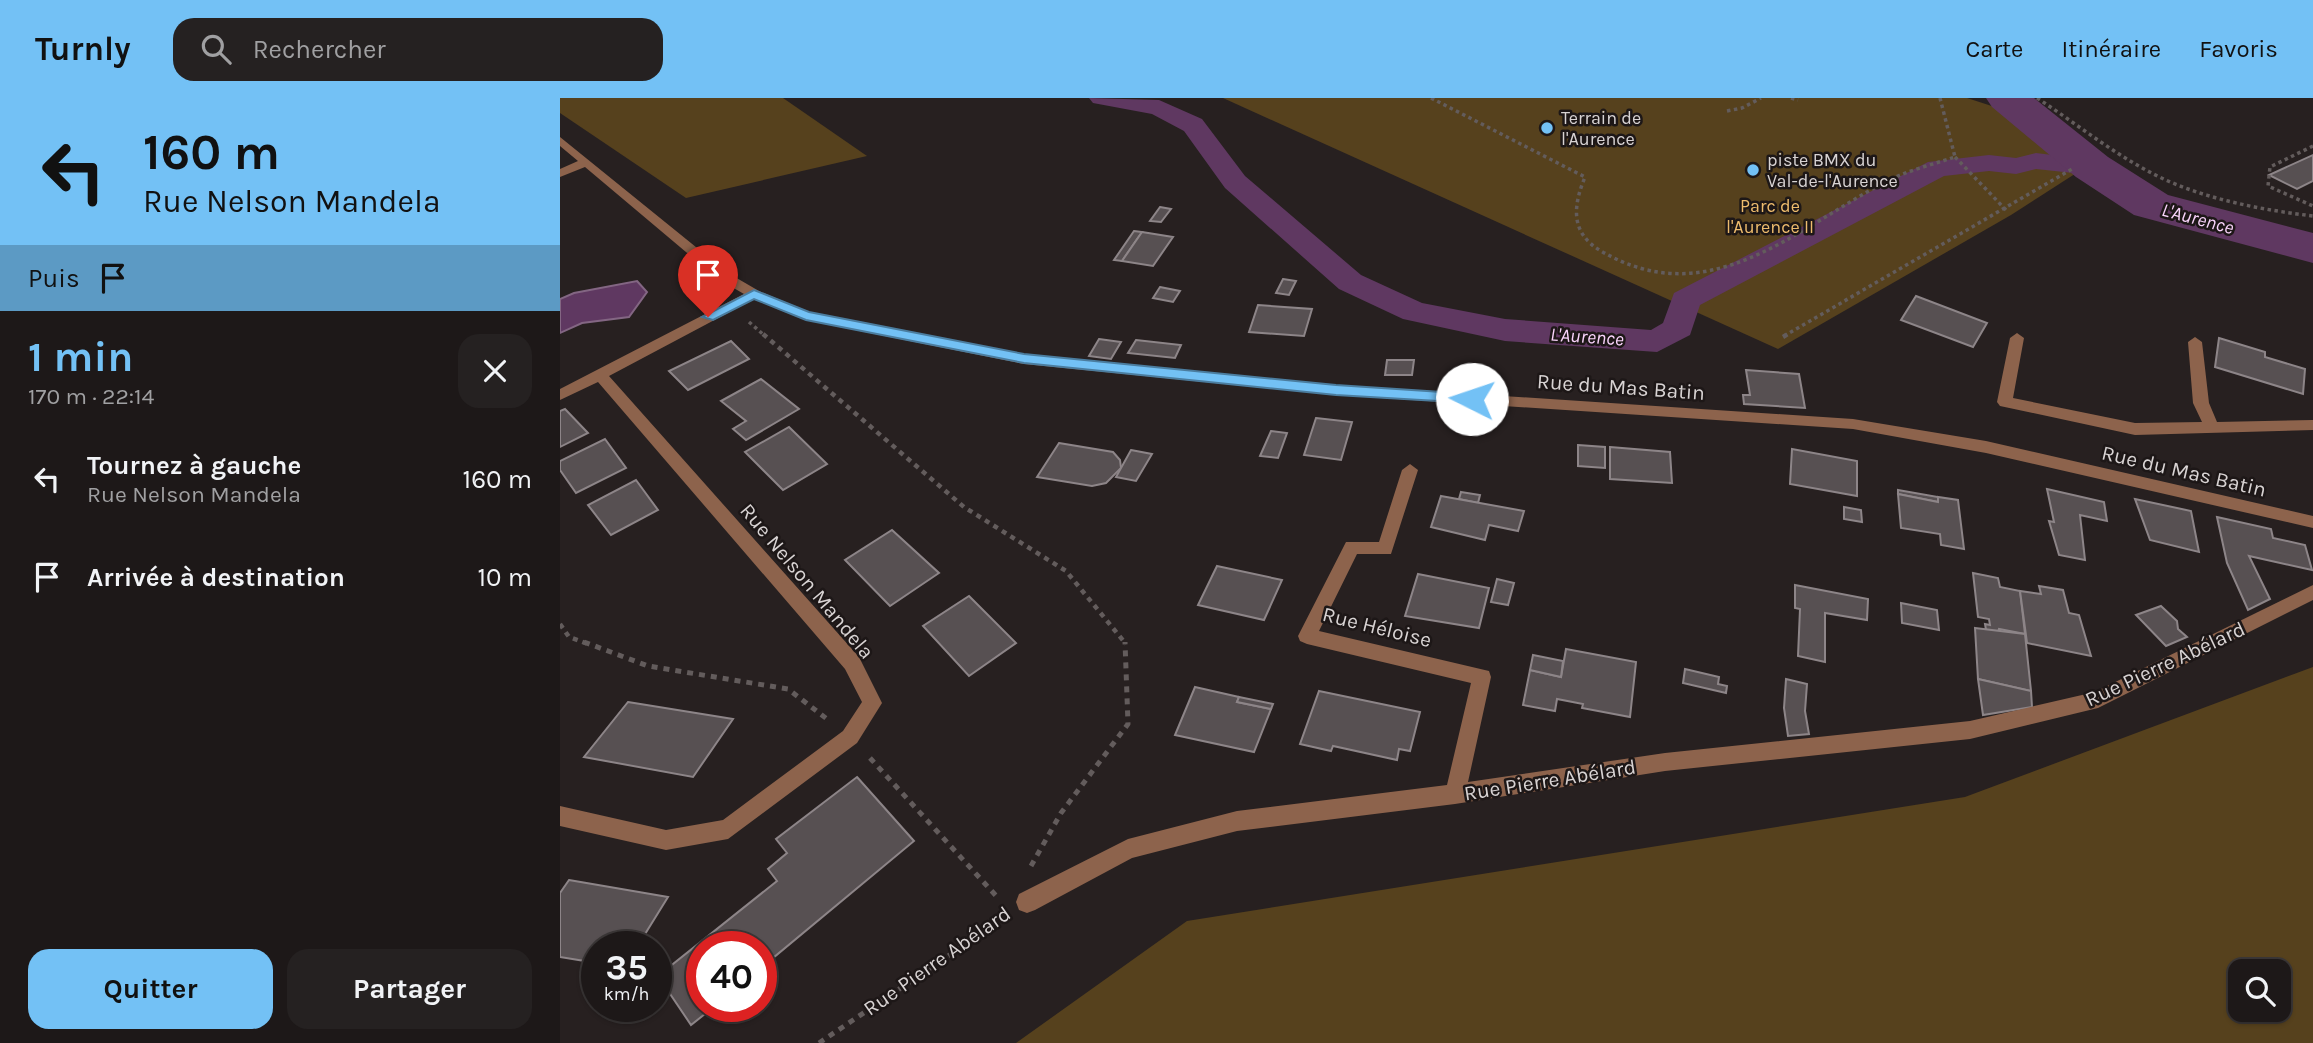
<!DOCTYPE html>
<html lang="fr">
<head>
<meta charset="utf-8">
<style>
  :root { --surface:#1d1818; --page:#252121; --text:#f1f3f6; --muted:#a0a0a2; --line:#3b3737; --accent:#73c1f5 }
  body { margin:0; font-family:Karla,sans-serif; background:var(--page); color:var(--text); height:100vh; display:flex; flex-direction:column; font-size:26px; white-space:nowrap }
  * { box-sizing:border-box; margin:0 }
  p { font-size:23px; color:var(--muted) }
  .icon { flex:none; width:38px; height:38px; fill:none; stroke:currentColor; stroke-width:2; stroke-linecap:round; stroke-linejoin:round }
  .map { position:relative; flex:1; overflow:hidden }
  .sheet { display:flex; flex-direction:column; background:var(--surface); width:560px }
  .sheet>* { flex:none }
  .top-card { background:#73c1f5; color:#111; overflow:hidden }
  .fabs { position:absolute; left:1668px; top:861px; display:grid; gap:14px }
  .fabs a { display:grid; place-items:center; width:63px; height:63px; border-radius:14px; background:var(--surface); box-shadow:0 2px 5px #0004,0 0 0 2px var(--line); font-size:35px }
  .speed { position:absolute; left:21px; top:833px; display:flex; gap:14px; font-size:35px; font-weight:700; text-align:center }
  .speed>* { display:grid; place-content:center; width:91px; height:91px; border-radius:50%; background:var(--surface); box-shadow:0 2px 5px #0004,0 0 0 2px var(--line); line-height:1 }
  .speed small { font-size:18px; font-weight:400 }
  .speed .limit { border:10px solid #d22; background:#fff; color:#111 }
  .pin { position:absolute; display:grid; place-items:center; width:60px; height:60px; color:#fff; margin:-72px -30px; border-radius:50% 50% 50% 0; rotate:-45deg; box-shadow:0 0 7px #0007 }
  .pin .icon { rotate:45deg }
  .me { position:absolute; width:77px; margin:-38px; rotate:274deg; stroke-linejoin:round; filter:drop-shadow(0 0 5px #0008) }
  .turn { display:flex; align-items:center; gap:24px; height:147px; padding:0 28px; font-size:32px }
  .turn .icon { width:91px; height:91px; stroke-width:2.5 }
  .turn b { display:block; font-size:49px; line-height:60px }
  .then { display:flex; align-items:center; height:66px; padding:0 28px; background:#0003; gap:14px; font-size:26px }
  .round { display:grid; place-items:center; flex:none; width:74px; height:74px; border-radius:21px; background:var(--page) }
  .headline { display:flex; align-items:center; justify-content:space-between; height:119px; padding:0 28px }
  h1 { font-size:42px; font-weight:700; line-height:52px; color:var(--accent) }
  .button { display:flex; gap:14px; margin-top:auto; padding:14px 28px }
  .button a { flex:1; height:80px; border-radius:21px; background:var(--accent); color:#111; font-size:28px; font-weight:700; line-height:80px; text-align:center }
  .button a+a { background:var(--page); color:var(--text) }
  ul { padding:0; list-style:none }
  li { display:flex; align-items:center; gap:21px; height:98px; padding:0 28px }
  li div { flex:1 }
  li b { display:block; font-size:26px }
  li em { font-style:normal }
  header { display:flex; align-items:center; gap:42px; box-sizing:border-box; height:98px; padding:0 35px; background:var(--accent); color:#111 }
  header strong { font-size:33px }
  nav { display:flex; gap:38px; margin-inline-start:auto; font-size:24px }
  .search { width:490px; height:63px; background:var(--page); display:flex; align-items:center; gap:18px; box-sizing:border-box; padding:0 24px; border-radius:21px; color:var(--muted); font-size:26px }
  main { display:flex; flex:1; min-height:0 }
  .map>svg:first-child { display:block }
  .green { fill:#56411d; fill-rule:evenodd }
  .water { fill:#5f3861; stroke:#836683; stroke-width:2 }
  .lines { fill:none; stroke-linecap:round; stroke-linejoin:round }
  .canal { fill:#5f3861; fill-rule:evenodd }
  .river { fill:#5f3861; fill-rule:evenodd }
  .building { fill:#575052; stroke:#8d8588; stroke-width:2 }
  .path-far2 { stroke:#635c5c; stroke-width:3.5; stroke-dasharray:3.5 3.5; stroke-linecap:butt }
  .path-far1 { stroke:#635c5c; stroke-width:4.5; stroke-dasharray:5 5; stroke-linecap:butt }
  .path { stroke:#635c5c; stroke-width:5; stroke-dasharray:6 6; stroke-linecap:butt }
  .minor { fill:#8d634c; fill-rule:evenodd }
  .route { fill:#73c1f5; stroke:#4b7d9f; stroke-width:2 }
  .poi-dot { fill:#73c1f5; stroke:#1d1717; stroke-width:2.5 }
  .labels { text-anchor:middle; stroke-width:5; stroke-linejoin:round; paint-order:stroke }
  .far-poi-label { font-size:18px; fill:#d8d3d3; stroke:#1d1717; text-anchor:start }
  .far-park-label { font-size:18px; fill:#eebc6d; stroke:#1d1717 }
  .far-water-label { font-size:19px; font-style:italic; fill:#fad4fc; stroke:#1d1717 }
  .street-label { font-size:21px; fill:#d8d3d3; stroke:#1d1717 }
</style>
</head>
<body>
<header>
<strong>Turnly</strong>
<div class="search"><svg class="icon" aria-label="search" viewBox="0 0 24 24"><circle cx="10" cy="10" r="6"/><path d="M15 15l6 6"/></svg>Rechercher</div>
<nav><a>Carte</a><a>Itinéraire</a><a>Favoris</a></nav>
</header>
<main>
<section class="sheet">
<div class="top-card">
<div class="turn"><svg class="icon" aria-label="left" viewBox="0 0 24 24"><path d="M17 20v-9H6M10 6l-5 5 5 5"/></svg><div><b>160 m</b>Rue Nelson Mandela</div></div>
<div class="then">Puis<svg class="icon" aria-label="arrive" viewBox="0 0 24 24"><path d="M6 21V4h12l-3 4 3 4H6"/></svg></div>
</div>
<div class="headline"><div><h1>1 min</h1><p>170 m · 22:14</p></div><a class="round"><svg class="icon" aria-label="close" viewBox="0 0 24 24"><path d="M6 6l12 12M18 6L6 18"/></svg></a></div>
<ul>
<li><svg class="icon" aria-label="left" viewBox="0 0 24 24"><path d="M17 20v-9H6M10 6l-5 5 5 5"/></svg><div><b>Tournez à gauche</b><p>Rue Nelson Mandela</p></div><em>160 m</em></li>
<li><svg class="icon" aria-label="arrive" viewBox="0 0 24 24"><path d="M6 21V4h12l-3 4 3 4H6"/></svg><div><b>Arrivée à destination</b></div><em>10 m</em></li>
</ul>
<div class="button"><a>Quitter</a><a>Partager</a></div>
</section>
<div class="map">
<svg width="1753" height="945" viewBox="0 0 1753 945">
  <rect width="100%" height="100%" fill="#272020"/>
  <g class="green">
    <path d="M0 0H223L307 58 126 100 0 15Z"/>
    <path d="M663 0H1407L1441 11 1521 72 1451 117 1218 251Z"/>
    <path d="M1753 569V945H456L627 823 1405 699ZM1680 873H1718V912H1680Z"/>
  </g>
  <path class="water" d="M77 183 87 194 69 219 22 225 0 235V201L14 195Z"/>
  <g class="lines">
    <path class="canal" d="M529 0 599 2 642 21 685 78 801 177 862 205 945 221 1091 232 1103 225 1114 195 1368 64 1429 57 1456 60 1476 55 1542 63 1546 69 1542 75 1532 77 1476 71 1456 76 1429 73 1384 78 1140 207 1130 237 1097 254 945 243 843 221 779 191 665 90 624 33 592 16 533 5Z"/>
    <path class="river" d="M1426 0H1474L1548 59 1608 97 1753 135V165L1574 117 1516 79 1432 9Z"/>
  </g>
  <g class="building">
    <path d="M1753 57V83L1737 91 1709 77Z"/>
    <path d="M600 109 611 111 601 124 590 123Z"/>
    <path d="M574 133 582 134 562 163 554 162Z"/>
    <path d="M582 134 613 139 593 168 562 163Z"/>
    <path d="M723 181 736 183 729 197 716 195Z"/>
    <path d="M600 189 620 193 613 204 593 200Z"/>
    <path d="M1356 198 1427 225 1413 249 1341 222Z"/>
    <path d="M698 207 752 211 744 238 689 234Z"/>
    <path d="M1659 240 1705 254V259L1745 271 1743 296 1655 269Z"/>
    <path d="M539 241 561 244 551 261 529 258Z"/>
    <path d="M576 242 621 247 615 260 568 255Z"/>
    <path d="M171 243 189 261 128 292 109 273Z"/>
    <path d="M827 262H854L852 277H825Z"/>
    <path d="M1186 272 1239 276 1245 310 1184 306 1183 297H1190Z"/>
    <path d="M201 281 239 311 186 342 173 331 186 323 161 303Z"/>
    <path d="M5 311 28 335 0 349V313Z"/>
    <path d="M756 320 792 324 781 362 744 357Z"/>
    <path d="M229 329 267 366 223 392 185 354Z"/>
    <path d="M711 333 727 335 718 360 700 358Z"/>
    <path d="M45 341 66 370 16 395 0 372V363Z"/>
    <path d="M499 345 553 354 560 362 561 370 546 385 532 388 477 379Z"/>
    <path d="M1018 347 1045 349V370L1018 368Z"/>
    <path d="M1050 349 1110 354 1112 385 1050 381Z"/>
    <path d="M1232 351 1297 363V398L1230 386Z"/>
    <path d="M571 352 592 356 576 383 556 379Z"/>
    <path d="M76 382 98 412 51 437 28 407Z"/>
    <path d="M1487 391 1544 404 1547 423 1520 417 1525 462 1499 457 1489 423 1494 424Z"/>
    <path d="M1338 392 1378 399V404L1338 396Z"/>
    <path d="M901 394 920 397 918 405 899 401Z"/>
    <path d="M1338 396 1378 404V399L1398 402 1404 451 1381 447 1380 436 1341 430Z"/>
    <path d="M881 398 964 413 958 433 929 427 925 442 871 429Z"/>
    <path d="M1575 401 1631 413 1639 454 1590 442Z"/>
    <path d="M1284 409 1301 412 1302 424 1284 421Z"/>
    <path d="M1657 419 1711 431 1713 440 1745 447 1752 472 1689 458 1710 501 1688 512 1667 465Z"/>
    <path d="M332 432 379 475 330 508 285 462Z"/>
    <path d="M657 468 722 482 704 522 638 507Z"/>
    <path d="M1413 475 1438 480 1440 489 1460 493 1465 536 1439 531 1438 534 1426 532 1425 526 1430 527 1429 521 1418 519Z"/>
    <path d="M858 476 929 490 919 530 845 518Z"/>
    <path d="M937 481 954 485 948 507 931 504Z"/>
    <path d="M1235 487 1308 501 1307 522 1265 515V564L1238 558 1240 511 1235 510Z"/>
    <path d="M1479 488 1503 492 1509 515 1519 517 1531 558 1467 545 1460 493 1481 496Z"/>
    <path d="M409 498 456 545 409 578 363 528Z"/>
    <path d="M1341 505 1377 512 1379 532 1342 525Z"/>
    <path d="M1601 508 1617 523 1618 531 1627 539 1606 548 1576 517Z"/>
    <path d="M1415 530 1465 536 1471 593 1418 581Z"/>
    <path d="M1006 551 1076 564 1070 619 1022 610 1023 606 997 601 995 613 963 607 970 572 1001 579Z"/>
    <path d="M973 557 1003 563 1001 579 970 572Z"/>
    <path d="M1125 571 1159 579 1158 586 1167 588 1166 595 1123 585Z"/>
    <path d="M1226 581 1247 586 1245 613 1249 636 1228 638 1224 610Z"/>
    <path d="M1418 581 1471 593 1472 609 1423 617Z"/>
    <path d="M635 589 679 599 677 604 711 611 694 654 615 637Z"/>
    <path d="M759 593 860 614 850 653 839 651 837 662 773 648 771 653 740 646Z"/>
    <path d="M679 599 713 606 711 611 677 604Z"/>
    <path d="M68 604 173 621 133 679 24 659Z"/>
    <path d="M297 679 354 743 201 870V849H142V908H155L131 927 98 878 217 783 208 771 227 755 216 741Z"/>
    <path d="M9 782 108 799 77 849H37V865L0 859V795Z"/>
  </g>
  <g class="lines">
    <g class="path-far2">
      <path d="M871 0 1025 79C1013 108 1010 135 1041 153 1150 217 1236 130 1329 82 1350 72 1374 66 1395 59L1380 0"/>
      <path d="M1231 0 1238 2"/>
      <path d="M1477 0C1520 28 1561 62 1608 83 1654 103 1704 112 1753 118"/>
      <path d="M1167 13 1182 10 1201 0"/>
      <path d="M1753 48 1710 69 1708 88 1753 108"/>
      <path d="M1395 59 1446 112"/>
      <path d="M189 224 205 238"/>
      <path d="M1224 238 1512 71"/>
    </g>
    <g class="path-far1">
      <path d="M203 236 404 409 506 473 566 546"/>
      <path d="M1223 239 1228 236"/>
      <path d="M0 526 9 539 28 546"/>
    </g>
    <g class="path">
      <path d="M24 544 88 568 228 591 267 621"/>
      <path d="M310 660 439 801"/>
      <path d="M471 768 501 715 568 626 565 544"/>
      <path d="M259 945 406 846 441 816"/>
    </g>
    <g class="minor">
      <path d="M0 39 168 175 199 193 248 214 464 256 776 287 1293 321 1426 343 1753 418V430L1426 355 1293 331 776 297 464 266 245 222 194 201 49 278 299 559 322 605 297 645 168 741 106 752 0 728V708L106 732 163 722 283 633 302 604 285 571 38 284 0 302V291L184 196 158 181 25 69 0 79V71L18 63 0 48Z"/>
      <path d="M1457 235 1464 240 1453 300 1575 325 1642 324 1633 305 1628 244 1635 239 1642 244 1649 305 1657 324 1753 322V332L1575 337 1440 308 1437 304 1450 240Z"/>
      <path d="M850 366 858 372 831 456H797L759 533 929 573 931 579 908 684 1105 655 1410 623 1535 594 1753 487V502L1538 610 1410 641 1105 673 895 706 677 733 572 760 475 812 467 815 459 812 456 804 459 796 568 741 677 713 887 687 911 585 747 546 740 543 738 538 786 444H819L842 372Z"/>
    </g>
  </g>
  <path class="route" d="M194 192 249 214 464 256 776 287 912 296 919 301 912 305 776 297 464 265 246 222 194 201 153 222 142 219Z"/>
  <g class="poi-dot">
    <circle cx="987" cy="30" r="7"/>
    <circle cx="1193" cy="72" r="7"/>
  </g>
  <g class="labels">
    <g class="far-poi-label">
      <text x="1001" y="26">Terrain de<tspan x="1001" dy="21">l'Aurence</tspan></text>
      <text x="1207" y="68">piste BMX du<tspan x="1207" dy="21">Val-de-l'Aurence</tspan></text>
    </g>
    <g class="far-park-label">
      <text x="1210" y="114">Parc de<tspan x="1210" dy="21">l'Aurence II</tspan></text>
    </g>
    <g class="far-water-label">
      <text transform="translate(1638 120) rotate(15)" y="7">L'Aurence</text>
      <text transform="translate(1027 238) rotate(4)" y="7">L'Aurence</text>
    </g>
    <g class="street-label">
      <text transform="translate(1061 289) rotate(4)" y="7">Rue du Mas Batin</text>
      <text transform="translate(1624 373) rotate(13)" y="7">Rue du Mas Batin</text>
      <text transform="translate(247 483) rotate(50)" y="7">Rue Nelson Mandela</text>
      <text transform="translate(817 529) rotate(14)" y="7">Rue Héloise</text>
      <text transform="translate(1605 566) rotate(-25)" y="7">Rue Pierre Abélard</text>
      <text transform="translate(990 682) rotate(-9)" y="7">Rue Pierre Abélard</text>
      <text transform="translate(377 863) rotate(-35)" y="7">Rue Pierre Abélard</text>
    </g>
  </g>
</svg>
<div class="fabs">
<a><svg class="icon" aria-label="search" viewBox="0 0 24 24"><circle cx="10" cy="10" r="6"/><path d="M15 15l6 6"/></svg></a>
</div>
<div class="speed"><div>35<small>km/h</small></div><div class="limit">40</div></div>
<div class="pin" style="left:148px;top:219px;background:#d93025"><svg class="icon" aria-label="arrive" viewBox="0 0 24 24"><path d="M6 21V4h12l-3 4 3 4H6"/></svg></div>
<svg class="me" style="left:912px;top:301px" viewBox="-20 -20 40 40"><circle r="19" fill="#fff"/><path d="M0-13L10 11 0 6-10 11z" fill="#73c1f5"/></svg>
</div>
</main>
</body>
</html>
